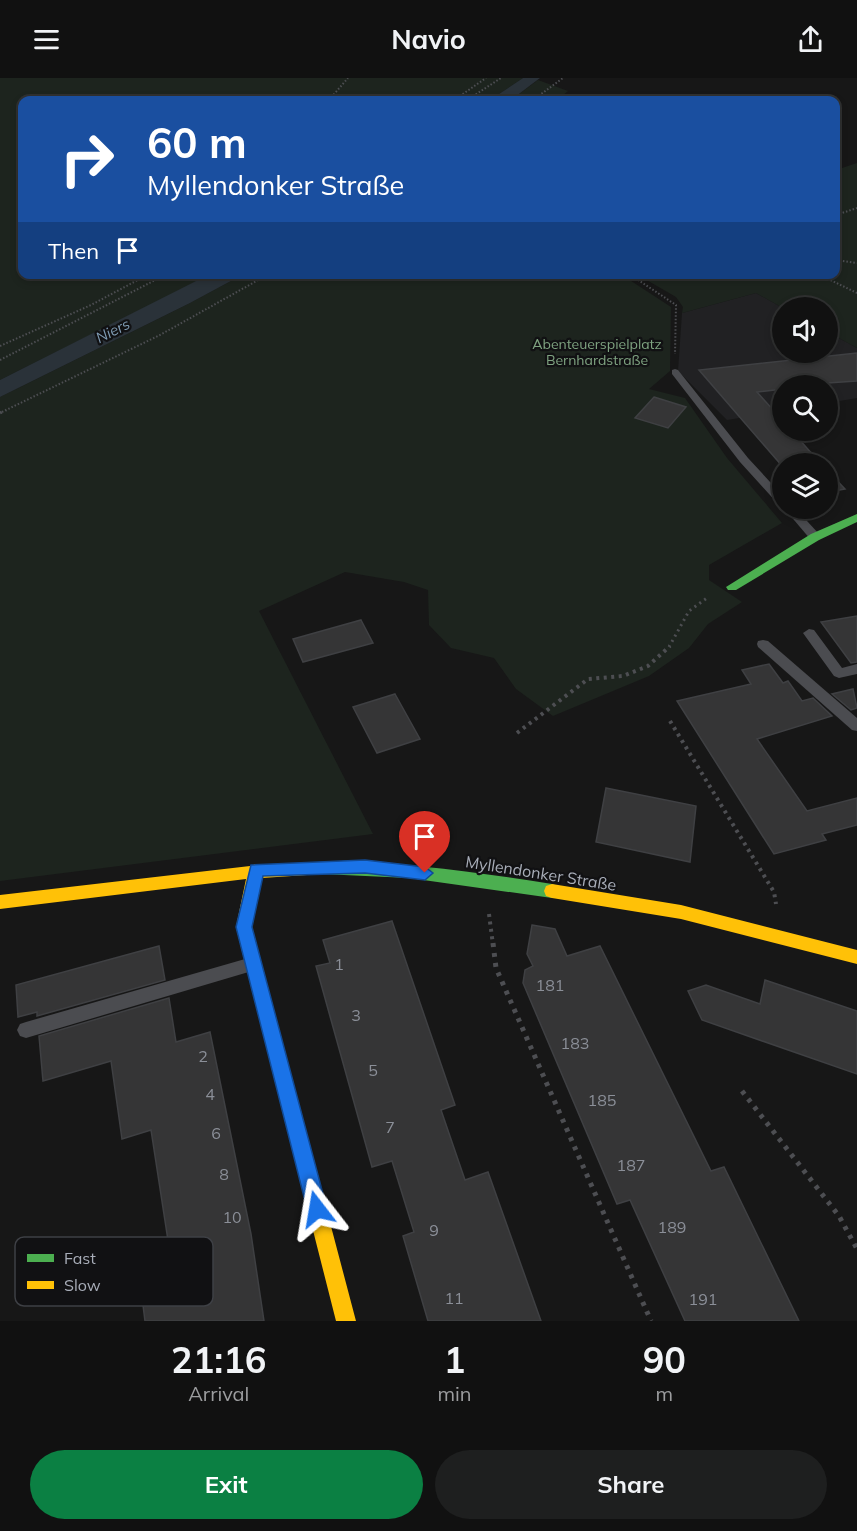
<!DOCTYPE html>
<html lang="en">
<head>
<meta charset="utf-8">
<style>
  :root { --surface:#111; --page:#1e1f1f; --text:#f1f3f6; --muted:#9c9d9f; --line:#303131; --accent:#0b8043 }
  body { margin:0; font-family:Mulish,sans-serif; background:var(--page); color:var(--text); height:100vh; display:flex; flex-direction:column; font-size:22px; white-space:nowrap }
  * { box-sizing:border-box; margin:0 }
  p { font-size:20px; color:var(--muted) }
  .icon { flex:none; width:33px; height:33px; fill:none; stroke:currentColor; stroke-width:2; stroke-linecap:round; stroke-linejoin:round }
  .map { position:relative; height:1243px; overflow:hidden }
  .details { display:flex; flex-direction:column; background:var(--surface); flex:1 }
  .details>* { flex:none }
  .top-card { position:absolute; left:18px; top:18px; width:822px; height:183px; border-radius:12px; box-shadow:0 3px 9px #0003,0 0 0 2px var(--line); background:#1a4fa0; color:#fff; overflow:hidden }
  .tools { position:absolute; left:772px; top:219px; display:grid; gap:12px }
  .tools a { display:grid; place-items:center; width:66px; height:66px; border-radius:50%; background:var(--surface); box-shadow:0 3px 9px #0003,0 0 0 2px var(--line); font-size:30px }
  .pin { position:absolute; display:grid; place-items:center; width:51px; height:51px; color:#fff; margin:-62px -26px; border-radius:50% 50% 50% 0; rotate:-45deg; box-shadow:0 0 6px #0007 }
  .pin .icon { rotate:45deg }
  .me { position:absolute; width:66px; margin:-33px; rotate:346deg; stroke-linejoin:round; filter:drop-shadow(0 0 4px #0008) }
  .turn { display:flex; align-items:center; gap:21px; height:126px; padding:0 30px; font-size:27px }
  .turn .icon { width:78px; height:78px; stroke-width:2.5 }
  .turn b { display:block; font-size:42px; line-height:51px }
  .then { display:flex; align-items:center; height:57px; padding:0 30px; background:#0003; gap:12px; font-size:22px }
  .eta { display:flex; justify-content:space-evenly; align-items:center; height:102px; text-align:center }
  .eta b { font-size:36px; font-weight:700; line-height:42px }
  .action { display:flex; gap:12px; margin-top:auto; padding:12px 30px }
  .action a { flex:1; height:69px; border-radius:36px; background:var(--accent); color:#fff; font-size:24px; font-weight:700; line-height:69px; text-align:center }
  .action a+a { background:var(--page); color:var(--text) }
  header { display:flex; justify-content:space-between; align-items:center; height:78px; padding:0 30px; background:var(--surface); font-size:27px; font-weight:700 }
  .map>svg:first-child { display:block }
  .built { fill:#212123 }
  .green { fill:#1d241e }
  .water { fill:#2a3239 }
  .building { fill:#353536; stroke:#3f4043; stroke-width:1.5 }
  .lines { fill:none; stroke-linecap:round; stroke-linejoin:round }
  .path-far3 { stroke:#4d4e52; stroke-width:2; stroke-dasharray:1.5 2; stroke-linecap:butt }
  .path-far2 { stroke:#4d4e52; stroke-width:3; stroke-dasharray:2 4; stroke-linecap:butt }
  .path-far1 { stroke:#4d4e52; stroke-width:4; stroke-dasharray:3 4.5; stroke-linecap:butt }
  .path { stroke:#4d4e52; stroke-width:5; stroke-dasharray:4 6; stroke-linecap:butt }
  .lane { fill:#4b4c50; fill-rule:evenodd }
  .fast { fill:#4caf50; fill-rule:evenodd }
  .slow { fill:#ffc107; fill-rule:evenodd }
  .route { fill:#1a73e8; stroke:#114b97; stroke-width:1.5 }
  .labels { text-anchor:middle; stroke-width:4.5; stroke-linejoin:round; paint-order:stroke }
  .far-park-label { font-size:14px; fill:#7fa381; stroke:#111113 }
  .far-water-label { font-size:15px; font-style:italic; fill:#7f9bb3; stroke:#111113 }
  .street-label { font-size:16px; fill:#a8adb8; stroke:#111113 }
  .near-number-label { font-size:16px; fill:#8b8f98 }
  .key { fill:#111113; stroke:#3e4045; stroke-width:1.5 }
  .key-label { font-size:16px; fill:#a8adb8 }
</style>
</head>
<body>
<header><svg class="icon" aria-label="menu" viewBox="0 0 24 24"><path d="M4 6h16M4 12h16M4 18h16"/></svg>Navio<svg class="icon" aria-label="share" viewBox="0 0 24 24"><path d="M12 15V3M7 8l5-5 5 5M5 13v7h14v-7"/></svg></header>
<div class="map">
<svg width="857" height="1243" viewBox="0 0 857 1243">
  <rect width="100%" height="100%" fill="#171717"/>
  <path class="built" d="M756 215 783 230V274H828V254L857 270V320L828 325V308H783V333L727 342 678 293 682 235Z"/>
  <g class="green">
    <path d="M0 0H523L490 22H22V196L210 197 0 302Z"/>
    <path d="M538 2 568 13 557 22H511Z"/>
    <path d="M857 85V270L828 254V230H783L756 215 682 235 683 229 676 219 638 197 836 196V92Z"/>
    <path d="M242 197H622L671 229 670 293 649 311 685 320 727 380 782 445 709 487V502L742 524 708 546 689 570 649 598 553 638 516 611 494 580 451 570 429 547 428 512 404 504 345 494 259 533 373 756 0 803V319L190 225Z"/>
  </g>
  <g class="water">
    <path d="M523 0H540L511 22H490Z"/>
    <path d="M210 196 242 197 190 225 0 319V302Z"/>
  </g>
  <g class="building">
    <path d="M857 275V303L783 308V311L757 314 783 343V352H791L821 386H783V389L699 292Z"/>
    <path d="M654 319 686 329 668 350 635 340Z"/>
    <path d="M828 393 845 411 828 414Z"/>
    <path d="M857 538V584L851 585 821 544Z"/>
    <path d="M361 542 373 565 303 584 293 561Z"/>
    <path d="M769 586 783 605 788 603 802 623 813 620 832 638 757 661 807 733 857 720V747L822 756 826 762 774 776 677 623 751 606 742 592Z"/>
    <path d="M853 611 857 630 851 632 832 616Z"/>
    <path d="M395 616 420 661 377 675 353 629Z"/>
    <path d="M606 710 696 728 690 784 596 764Z"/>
    <path d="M392 843 455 1027 441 1032 465 1102 488 1094 541 1243H428L403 1158 414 1154 392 1083 372 1089 316 888 330 885 323 862Z"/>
    <path d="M532 847 555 851 567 878 600 868 711 1093 724 1089 799 1243H685L630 1122 617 1126 523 905 525 892 533 888 527 876Z"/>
    <path d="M159 868 165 902 37 938V934L18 939 16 907Z"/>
    <path d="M765 902 857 933V996L702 942 688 913 706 907 760 926Z"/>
    <path d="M169 920 176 964 210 954 251 1156 264 1243H145L139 1195 171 1182 151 1052 122 1061 111 983 43 1003 39 958Z"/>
  </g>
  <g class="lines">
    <g class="path-far3">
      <path d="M329 22 348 0"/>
      <path d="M454 22 486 0"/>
      <path d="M467 22 501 0"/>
      <path d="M533 22 563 0"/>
      <path d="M836 137 857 130"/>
      <path d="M836 182 857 185"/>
      <path d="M629 196 676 227 675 276"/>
      <path d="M818 196 857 215"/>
      <path d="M0 268 91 227 149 196"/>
      <path d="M0 282 167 196"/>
      <path d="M2 334 160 257 269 196"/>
    </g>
    <g class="path-far2">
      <path d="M0 335 6 332"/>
      <path d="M669 569 689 533 707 520"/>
    </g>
    <g class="path-far1">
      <path d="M670 643 774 814 776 826"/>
      <path d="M517 655 588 601 623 598 648 588 670 568"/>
      <path d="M489 836 493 867"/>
    </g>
    <g class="path">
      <path d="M493 865 496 890 651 1243"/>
      <path d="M742 1013 839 1138 857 1171"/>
    </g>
    <g class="lane">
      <path d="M675 291 678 292 748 380 783 418V428L779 427 740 384 672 296V292Z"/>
      <path d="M783 429 795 430 819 456 821 459 819 462H811Z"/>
      <path d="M809 551 814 552 842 590 857 586V596L839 600 834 598 803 555Z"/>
      <path d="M763 562 768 563 857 640V653L852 652 758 569 757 566 758 563Z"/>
      <path d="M252 879 258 881 260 886 258 891 252 893 26 960 20 958 17 952 20 946 26 944Z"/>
    </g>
    <g class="fast">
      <path d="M857 436V444L819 462 736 512H728L726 509 811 456Z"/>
      <path d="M322 784C400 783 475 794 552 806L558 808 560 813 558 818 552 820 409 800 322 796 317 795 314 790 317 785Z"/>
    </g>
    <g class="slow">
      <path d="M322 784 327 785 330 790 327 795 322 796 262 800 252 849 356 1243H336L236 849 246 801 0 831V817L250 788 256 786 261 787Z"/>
      <path d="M552 806 681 827 857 872V886L681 841 552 820 546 818 544 813 546 808Z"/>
    </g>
  </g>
  <path class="route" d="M365 782 425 789 433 795 425 802 365 795 263 798 252 849 327 1131 324 1138 317 1141 310 1138 307 1131 236 849 251 787Z"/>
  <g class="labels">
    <g class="far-park-label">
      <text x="597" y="271">Abenteuerspielplatz<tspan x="597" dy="16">Bernhardstraße</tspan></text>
    </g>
    <g class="far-water-label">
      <text transform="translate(113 253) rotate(-27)" y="5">Niers</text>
    </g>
    <g class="street-label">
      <text transform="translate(541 795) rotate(9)" y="6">Myllendonker Straße</text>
    </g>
    <g class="near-number-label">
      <text x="339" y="892">1</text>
      <text x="550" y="913">181</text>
      <text x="356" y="943">3</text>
      <text x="575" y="971">183</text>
      <text x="203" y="984">2</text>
      <text x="373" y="998">5</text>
      <text x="210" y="1022">4</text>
      <text x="602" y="1028">185</text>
      <text x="390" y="1055">7</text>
      <text x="216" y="1061">6</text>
      <text x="631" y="1093">187</text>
      <text x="224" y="1102">8</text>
      <text x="232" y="1145">10</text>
      <text x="672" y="1155">189</text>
      <text x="434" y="1158">9</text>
      <text x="454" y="1226">11</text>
      <text x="703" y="1227">191</text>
    </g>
  </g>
  <rect x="15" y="1159" width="198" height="69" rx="9" class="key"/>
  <rect x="27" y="1176" width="27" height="8" fill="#4caf50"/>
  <rect x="27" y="1203" width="27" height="8" fill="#ffc107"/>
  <g class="key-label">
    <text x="64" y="1186">Fast</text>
    <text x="64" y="1213">Slow</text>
  </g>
</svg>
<div class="tools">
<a><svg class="icon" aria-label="sound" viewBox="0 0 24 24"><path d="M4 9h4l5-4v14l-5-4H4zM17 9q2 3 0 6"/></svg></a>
<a><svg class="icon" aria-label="search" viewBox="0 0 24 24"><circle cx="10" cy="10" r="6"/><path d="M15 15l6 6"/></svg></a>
<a><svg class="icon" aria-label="layers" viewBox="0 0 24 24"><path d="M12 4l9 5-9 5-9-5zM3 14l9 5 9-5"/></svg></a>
</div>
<div class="pin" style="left:425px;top:795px;background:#d93025"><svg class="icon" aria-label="arrive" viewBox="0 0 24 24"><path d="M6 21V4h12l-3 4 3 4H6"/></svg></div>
<svg class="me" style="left:317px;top:1131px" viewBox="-20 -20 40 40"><path d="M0-17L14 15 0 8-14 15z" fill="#1a73e8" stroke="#fff" stroke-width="4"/></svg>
<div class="top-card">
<div class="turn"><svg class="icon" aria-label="right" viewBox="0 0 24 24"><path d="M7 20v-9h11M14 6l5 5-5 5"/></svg><div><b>60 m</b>Myllendonker Straße</div></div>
<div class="then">Then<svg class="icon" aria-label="arrive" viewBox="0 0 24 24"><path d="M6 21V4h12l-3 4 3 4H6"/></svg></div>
</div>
</div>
<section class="details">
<div class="eta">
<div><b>21:16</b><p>Arrival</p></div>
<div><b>1</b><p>min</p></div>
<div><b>90</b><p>m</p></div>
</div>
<div class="action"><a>Exit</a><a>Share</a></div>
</section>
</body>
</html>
